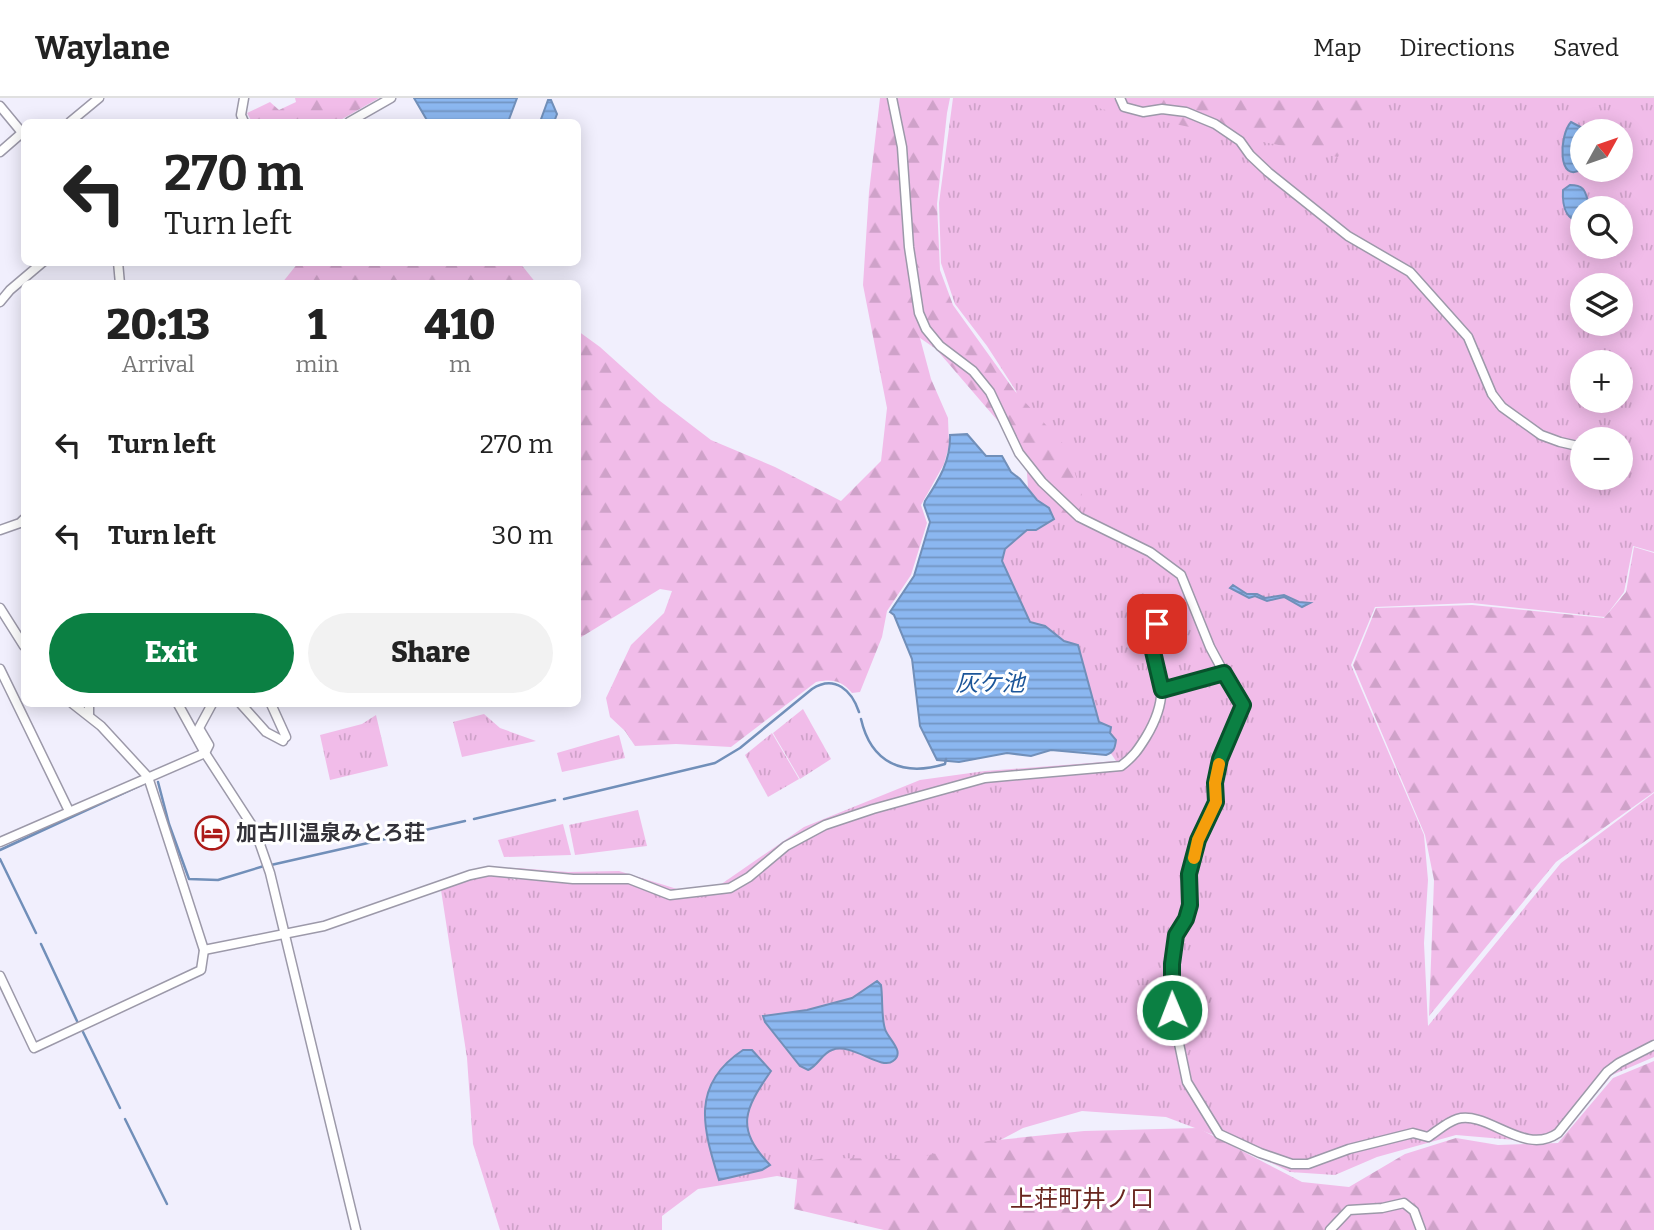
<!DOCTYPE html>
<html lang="en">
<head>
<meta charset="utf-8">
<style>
  :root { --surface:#fff; --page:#f2f2f2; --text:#222; --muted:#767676; --line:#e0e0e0; --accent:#0b8043 }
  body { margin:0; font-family:Bitter,"Noto Sans JP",serif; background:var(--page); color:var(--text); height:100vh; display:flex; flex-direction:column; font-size:26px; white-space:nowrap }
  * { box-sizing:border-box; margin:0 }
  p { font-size:23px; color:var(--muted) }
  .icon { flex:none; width:38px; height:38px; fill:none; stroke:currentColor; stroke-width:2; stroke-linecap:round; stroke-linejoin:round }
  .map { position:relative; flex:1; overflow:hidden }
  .sheet { position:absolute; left:21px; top:182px; width:560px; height:427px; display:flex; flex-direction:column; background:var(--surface); border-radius:10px; box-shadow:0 4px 18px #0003 }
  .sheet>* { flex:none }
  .banner { position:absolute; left:21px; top:21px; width:560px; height:147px; border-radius:10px; box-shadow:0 4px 18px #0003; background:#fff; color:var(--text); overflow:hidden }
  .needle { width:46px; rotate:50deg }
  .controls { position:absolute; left:1570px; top:21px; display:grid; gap:14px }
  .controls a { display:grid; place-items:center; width:63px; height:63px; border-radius:50%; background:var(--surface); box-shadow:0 4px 18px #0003; font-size:35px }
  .pin { position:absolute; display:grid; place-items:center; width:60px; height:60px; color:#fff; margin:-30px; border-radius:14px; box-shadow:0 4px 10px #0006 }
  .me { position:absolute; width:77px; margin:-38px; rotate:359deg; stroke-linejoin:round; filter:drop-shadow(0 0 5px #0008) }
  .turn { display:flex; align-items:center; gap:24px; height:147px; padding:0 28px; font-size:32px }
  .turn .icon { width:91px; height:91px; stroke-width:2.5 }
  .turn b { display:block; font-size:49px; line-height:60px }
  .eta { display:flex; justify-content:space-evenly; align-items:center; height:119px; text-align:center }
  .eta b { font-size:42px; font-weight:800; line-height:49px }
  .action { display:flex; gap:14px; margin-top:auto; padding:14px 28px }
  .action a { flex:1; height:80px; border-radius:42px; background:var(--accent); color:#fff; font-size:28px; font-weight:800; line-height:80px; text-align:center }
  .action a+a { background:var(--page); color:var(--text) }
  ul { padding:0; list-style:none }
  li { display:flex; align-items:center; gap:21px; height:91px; padding:0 28px }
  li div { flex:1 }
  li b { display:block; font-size:26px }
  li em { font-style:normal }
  header { display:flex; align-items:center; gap:42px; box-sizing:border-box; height:98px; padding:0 35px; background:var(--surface); border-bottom:2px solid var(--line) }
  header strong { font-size:33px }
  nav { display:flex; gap:38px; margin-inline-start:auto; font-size:24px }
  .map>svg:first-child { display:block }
  .grass { fill:url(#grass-tufts); fill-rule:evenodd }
  .forest { fill:url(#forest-firs) }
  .water { fill:url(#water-rules); stroke:#718fb9; stroke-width:2 }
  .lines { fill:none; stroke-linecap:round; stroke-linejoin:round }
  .stream { stroke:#718fb9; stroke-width:2.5 }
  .minor-casing { stroke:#9c99a9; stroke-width:11 }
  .minor { stroke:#fff; stroke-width:8 }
  .route-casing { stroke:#07532c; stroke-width:18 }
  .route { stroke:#0b8043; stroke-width:12 }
  .slow { stroke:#f59e0b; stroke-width:12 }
  .labels { text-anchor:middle; stroke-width:6; stroke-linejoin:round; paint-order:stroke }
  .poi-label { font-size:21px; font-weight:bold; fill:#333239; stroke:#fff; text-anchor:start }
  .water-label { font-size:23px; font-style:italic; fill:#1c5699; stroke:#fff }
  .quarter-label { font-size:24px; fill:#69251e; stroke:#fff }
</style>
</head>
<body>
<header>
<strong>Waylane</strong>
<nav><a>Map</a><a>Directions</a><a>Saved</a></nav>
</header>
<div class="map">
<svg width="1654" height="1132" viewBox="0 0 1654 1132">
  <defs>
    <pattern id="grass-tufts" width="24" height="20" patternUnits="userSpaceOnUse" patternTransform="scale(1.75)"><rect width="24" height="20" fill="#f1bce9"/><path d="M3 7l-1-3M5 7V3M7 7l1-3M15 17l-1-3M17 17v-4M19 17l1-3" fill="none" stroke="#cfa2c9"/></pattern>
    <pattern id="forest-firs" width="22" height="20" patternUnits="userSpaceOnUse" patternTransform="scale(1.75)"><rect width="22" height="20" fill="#f1bce9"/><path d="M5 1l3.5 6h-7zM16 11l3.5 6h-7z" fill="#cfa2c9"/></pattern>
    <pattern id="water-rules" width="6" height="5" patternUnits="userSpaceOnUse" patternTransform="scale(1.75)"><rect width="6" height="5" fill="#8bb7f0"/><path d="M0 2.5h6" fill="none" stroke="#7295c3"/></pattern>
  </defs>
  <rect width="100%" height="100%" fill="#f1effd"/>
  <g class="grass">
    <path d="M953 0H1654V454L1633 448 1624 494 1605 519 1472 505 1375 509 1351 567 1424 737 1428 782 1424 845 1428 928 1561 765 1654 695V959L1612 977 1557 1042 1538 1044 1456 1037 1377 1059 1335 1077 1290 1074 1216 1038 1166 1019 1082 1013 1023 1030 966 1060 828 1087 777 1078 698 1091 662 1118V1132H500L473 1046 467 960 441 792C463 785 493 770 515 782L517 770 568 774 619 773 677 791 720 787 804 729 920 682 985 673 1116 663 1028 530 996 461 1030 417 1023 320 1016 293 987 248 955 206 941 165 939 105ZM1582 33H1620V72H1582ZM1582 110H1620V149H1582ZM1582 187H1620V226H1582ZM1582 264H1620V303H1582ZM1582 341H1620V380H1582Z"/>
    <path d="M803 611 831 661 800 681 773 635Z"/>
    <path d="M484 616 500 630 536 643 462 659 453 624Z"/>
    <path d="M376 617 388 668 330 682 320 637 362 626Z"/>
    <path d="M772 635 799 681 768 699 745 657Z"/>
    <path d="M619 637 625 660 562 674 557 655Z"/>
    <path d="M638 712 647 748 575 757 569 727Z"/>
    <path d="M563 726 571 757 504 759 498 742Z"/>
  </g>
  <g class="forest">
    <path d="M295 0H379L337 24H252L247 15 270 4 279 12 296 4Z"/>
    <path d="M880 0H950L947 15 937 106 940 172 953 207 1014 292 1067 350 1084 404 1068 425 1004 330 936 251 920 240 931 281 948 320 949 348 944 366 921 407 927 425 911 477 887 513 882 539 860 594 852 595C841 582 832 581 816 584L731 649 676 646 635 648 625 633 610 619 606 600 631 547 664 515 672 493 660 491 578 541V233L600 249 660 303 711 342 775 369 841 403 881 363 887 310 863 187 869 94Z"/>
    <path d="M1088 0H1369L1338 59 1101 11Z"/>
    <path d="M298 165H520L536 185H282Z"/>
    <path d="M1634 449 1654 455V694L1556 764 1429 918 1434 782 1425 737 1353 567 1376 510 1472 507 1604 520 1626 494Z"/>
    <path d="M1654 963V1132H884L794 1111 799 1064 826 1060 912 1061 988 1043 1084 1033 1198 1030 1302 1084 1349 1089 1405 1056 1456 1040 1498 1047 1558 1045 1613 980Z"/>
  </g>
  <g class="water">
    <path d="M414 0H517L508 24H428Z"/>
    <path d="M548 2H551L557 16 554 24H540Z"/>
    <path d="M1571 24 1588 33H1582V71C1557 87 1559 37 1571 24Z"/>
    <path d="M1570 87C1589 87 1584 98 1591 110H1582V125C1565 122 1562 108 1563 92Z"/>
    <path d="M967 336 986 358H1002L1011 374 1020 381 1037 402 1049 410 1054 421 1036 432H1027L1005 451 1002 463 1030 524 1045 528 1064 543 1078 547 1099 624 1111 629 1110 635 1116 642C1115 650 1114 654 1106 657L1051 652 1031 658 1007 655 959 664 937 662 920 628 912 561 894 517 890 514 914 478 930 424 924 407 925 403C939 382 951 362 950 337Z"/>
    <path d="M1233 487 1247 496H1257L1265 500 1284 497 1299 504 1310 505 1302 509 1284 499 1267 503 1255 498 1249 500 1230 490Z"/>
    <path d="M877 883 881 887C883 901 881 918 885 931 888 941 906 954 893 963 881 973 852 944 832 952 822 955 818 968 808 972L800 968 765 924 763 918 807 912 852 900Z"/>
    <path d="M743 952H752L771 973C744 1012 735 1030 770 1067L762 1072 719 1082C703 1030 690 987 743 952Z"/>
  </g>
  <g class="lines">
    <g class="stream">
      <path d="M861 621C871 665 903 679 945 666L946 661"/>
      <path d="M158 684 169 726 189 781 218 782 264 768"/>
      <path d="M564 701 715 665 740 650 812 591C835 576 852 593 859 614"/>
      <path d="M474 721 555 702"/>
      <path d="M0 752 141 687"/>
      <path d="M0 761 36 835"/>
      <path d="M271 767 465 723"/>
      <path d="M41 846 77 923"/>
      <path d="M83 934 120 1010"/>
      <path d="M125 1021 167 1106"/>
    </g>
    <defs>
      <g id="minor">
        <path d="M244 0 241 17 244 24"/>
        <path d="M892 0 902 49 909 149 919 215 926 231 940 248 973 273 990 294 1019 355 1042 384 1079 419 1150 454 1181 477 1210 549 1224 575"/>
        <path d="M1120 0 1124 9 1143 14 1162 11 1186 14 1215 26 1240 43 1250 57 1268 74 1348 138 1410 174 1468 239 1492 296 1502 309 1541 337 1560 344 1582 349"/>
        <path d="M0 8 24 37"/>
        <path d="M70 24 99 0"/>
        <path d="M349 24 391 0"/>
        <path d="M0 54 23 34"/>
        <path d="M118 164 120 186"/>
        <path d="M0 204 10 192 43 164"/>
        <path d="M0 432 20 425 24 421"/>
        <path d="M0 510 24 548"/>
        <path d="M0 571 69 713"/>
        <path d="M1162 592 1224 575 1243 607 1220 661 1215 685 1216 704 1198 742 1189 776 1190 807 1186 821 1176 837 1172 866V912L1187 984 1219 1036 1260 1055 1292 1066H1308L1349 1051 1413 1035 1428 1039C1436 1034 1447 1024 1457 1021 1488 1012 1524 1059 1558 1035L1607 974 1619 965 1654 947"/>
        <path d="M178 606 205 655 255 732 270 775 356 1132"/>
        <path d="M241 606 266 634 283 643"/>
        <path d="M271 606 286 639"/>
        <path d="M89 617V606"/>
        <path d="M0 744 205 655 209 647 199 630 212 606"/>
        <path d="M204 852 324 828 470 777 489 773 573 781H629L670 797 730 790 749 779 786 748 825 727 873 711 985 680 1121 668C1133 659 1138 652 1146 639 1168 602 1163 585 1151 545L1137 535 1139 529 1157 526 1160 530 1158 541 1151 545"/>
        <path d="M0 878 34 950 201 872 204 852 148 679 101 628 73 606"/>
        <path d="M1330 1132 1349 1112 1382 1110 1404 1105 1414 1113 1421 1132"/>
      </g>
    </defs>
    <use href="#minor" class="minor-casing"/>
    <use href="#minor" class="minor"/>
  </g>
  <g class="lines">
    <defs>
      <path id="route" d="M1157 526 1160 530 1158 541 1151 545 1162 592 1224 575 1243 607 1220 661 1215 685 1216 704 1198 742 1189 776 1190 807 1186 821 1176 837 1172 866V912"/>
    </defs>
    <use href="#route" class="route-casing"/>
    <use href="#route" class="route"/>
    <path class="slow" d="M1194 760 1198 742 1216 704 1215 685 1219 666"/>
  </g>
  <defs>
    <symbol id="hotel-ring" viewBox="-11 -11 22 22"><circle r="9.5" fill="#fff" stroke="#ad1c19" stroke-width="1.5"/><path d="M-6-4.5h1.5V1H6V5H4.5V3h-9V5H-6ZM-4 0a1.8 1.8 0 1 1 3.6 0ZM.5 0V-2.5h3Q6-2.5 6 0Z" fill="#ad1c19"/></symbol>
  </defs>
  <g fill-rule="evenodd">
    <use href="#hotel-ring" x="193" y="716" width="38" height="38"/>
  </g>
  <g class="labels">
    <g class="poi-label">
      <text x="236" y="742">加古川温泉みとろ荘</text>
    </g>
    <g class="water-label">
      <text x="990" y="593">灰ケ池</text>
    </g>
    <g class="quarter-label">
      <text x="1082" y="1109">上荘町井ノ口</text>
    </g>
  </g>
</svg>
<div class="controls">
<a><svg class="needle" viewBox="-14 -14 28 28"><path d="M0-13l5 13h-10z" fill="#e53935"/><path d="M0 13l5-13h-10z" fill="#767676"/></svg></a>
<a><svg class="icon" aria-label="search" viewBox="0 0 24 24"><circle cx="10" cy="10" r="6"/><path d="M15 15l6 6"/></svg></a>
<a><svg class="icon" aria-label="layers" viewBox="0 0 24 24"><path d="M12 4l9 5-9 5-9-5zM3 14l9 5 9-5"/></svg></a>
<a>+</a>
<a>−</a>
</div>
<div class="pin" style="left:1157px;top:526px;background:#d93025"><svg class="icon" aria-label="arrive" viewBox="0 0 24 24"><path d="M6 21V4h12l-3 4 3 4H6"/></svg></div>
<svg class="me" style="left:1172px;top:912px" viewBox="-20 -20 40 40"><circle r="17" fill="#0b8043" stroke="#fff" stroke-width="3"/><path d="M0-11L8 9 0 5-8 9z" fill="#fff"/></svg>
<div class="banner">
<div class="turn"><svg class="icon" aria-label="left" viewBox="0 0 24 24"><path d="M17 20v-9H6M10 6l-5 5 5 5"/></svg><div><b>270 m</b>Turn left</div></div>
</div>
<section class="sheet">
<div class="eta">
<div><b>20:13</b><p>Arrival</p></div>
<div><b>1</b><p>min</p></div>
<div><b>410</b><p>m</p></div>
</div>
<ul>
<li><svg class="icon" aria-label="left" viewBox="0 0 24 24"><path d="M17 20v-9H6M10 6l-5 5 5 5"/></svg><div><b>Turn left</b></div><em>270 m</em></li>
<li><svg class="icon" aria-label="left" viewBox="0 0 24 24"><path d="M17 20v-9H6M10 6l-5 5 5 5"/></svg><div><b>Turn left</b></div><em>30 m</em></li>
</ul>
<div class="action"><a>Exit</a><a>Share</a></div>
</section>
</div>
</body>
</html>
